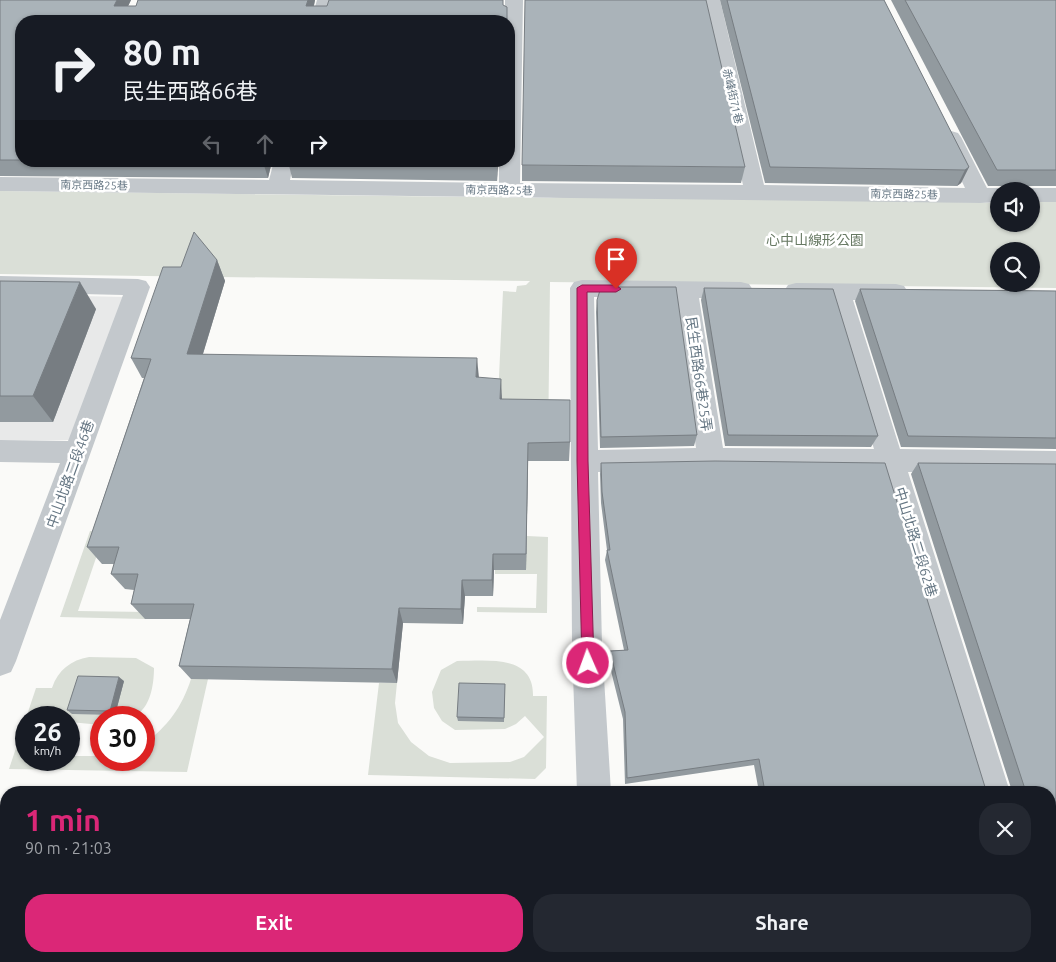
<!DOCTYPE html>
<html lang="en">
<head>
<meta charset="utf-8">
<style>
  :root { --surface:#171b24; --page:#242831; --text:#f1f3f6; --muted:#9ea1a6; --accent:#db2777 }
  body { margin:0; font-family:Ubuntu,"Noto Sans TC",sans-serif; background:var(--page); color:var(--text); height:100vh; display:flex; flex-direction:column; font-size:19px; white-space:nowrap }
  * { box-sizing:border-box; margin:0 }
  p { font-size:16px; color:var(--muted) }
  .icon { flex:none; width:28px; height:28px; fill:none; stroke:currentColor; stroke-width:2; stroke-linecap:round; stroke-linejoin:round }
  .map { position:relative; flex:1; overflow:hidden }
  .details { position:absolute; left:0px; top:786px; width:1056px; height:176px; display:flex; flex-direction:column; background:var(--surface); border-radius:20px 20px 0 0; box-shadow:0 1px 4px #0004 }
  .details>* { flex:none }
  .banner { position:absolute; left:15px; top:15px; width:500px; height:152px; border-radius:20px; box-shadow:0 1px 4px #0004; background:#171b24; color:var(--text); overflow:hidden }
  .buttons { position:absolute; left:990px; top:182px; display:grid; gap:10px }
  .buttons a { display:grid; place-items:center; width:50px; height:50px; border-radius:50%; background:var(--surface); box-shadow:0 1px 4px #0004; font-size:25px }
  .speed { position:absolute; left:15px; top:706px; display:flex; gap:10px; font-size:25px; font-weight:700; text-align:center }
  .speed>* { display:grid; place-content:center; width:65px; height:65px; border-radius:50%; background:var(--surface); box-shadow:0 1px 4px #0004; line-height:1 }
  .speed small { font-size:12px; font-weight:400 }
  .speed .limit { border:8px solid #d22; background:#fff; color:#111 }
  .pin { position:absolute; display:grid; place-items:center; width:42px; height:42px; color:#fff; margin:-51px -21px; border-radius:50% 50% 50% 0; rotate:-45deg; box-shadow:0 0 5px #0007 }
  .pin .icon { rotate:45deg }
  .me { position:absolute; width:55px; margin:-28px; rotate:358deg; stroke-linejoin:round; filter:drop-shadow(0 0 4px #0008) }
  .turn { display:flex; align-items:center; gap:18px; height:105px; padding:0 25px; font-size:22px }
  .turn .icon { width:65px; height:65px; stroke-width:2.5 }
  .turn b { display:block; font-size:35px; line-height:42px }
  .lanes { display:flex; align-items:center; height:48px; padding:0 25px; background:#0003; justify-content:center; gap:25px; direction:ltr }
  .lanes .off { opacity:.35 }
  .round { display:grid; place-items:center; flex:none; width:52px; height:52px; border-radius:20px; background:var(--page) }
  .overview { display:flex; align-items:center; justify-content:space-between; height:85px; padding:0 25px }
  h1 { font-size:30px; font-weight:700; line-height:38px; color:var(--accent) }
  .primary-button { display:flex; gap:10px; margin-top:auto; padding:10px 25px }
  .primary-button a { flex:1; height:58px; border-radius:20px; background:var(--accent); color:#fff; font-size:20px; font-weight:700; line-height:58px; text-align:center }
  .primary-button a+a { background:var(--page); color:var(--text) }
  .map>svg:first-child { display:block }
  .built { fill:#e8e9e9 }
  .green { fill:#dadfd7; fill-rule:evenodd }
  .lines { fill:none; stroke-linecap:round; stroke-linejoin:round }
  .minor { fill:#c3c8cc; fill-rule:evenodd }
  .wall { fill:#929a9f }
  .shaded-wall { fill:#777d82 }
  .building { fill:#aab3b9; stroke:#777d82 }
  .route { fill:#db2777; stroke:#8e194d }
  .labels { text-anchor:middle; stroke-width:5; stroke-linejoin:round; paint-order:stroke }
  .far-street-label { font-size:11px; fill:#657683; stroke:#fff }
  .park-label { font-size:14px; fill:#687a64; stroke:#fff }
  .street-label { font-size:14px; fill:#657683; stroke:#fff }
</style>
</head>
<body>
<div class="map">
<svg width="1056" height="962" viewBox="0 0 1056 962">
  <rect width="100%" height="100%" fill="#fafaf8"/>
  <g class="built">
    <path d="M0 294 124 297 71 440H0Z"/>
    <path d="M269 956H575V962H268Z"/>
  </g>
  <g class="green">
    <path d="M0 191 550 198 606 194 999 203V224H1031V203L1056 200V288L550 282 548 447 498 398 503 291 516 292 517 286 526 285 530 281 0 274ZM999 251H1031V284H999Z"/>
    <path d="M90 531H112L97 555 78 611 146 612 145 619 60 617Z"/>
    <path d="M527 536 548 537 547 613 477 612V607L536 608 537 574H495V570H525Z"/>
    <path d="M89 657 136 658 154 668C154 685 150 714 129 717 120 719 110 717 101 718V725L70 722 69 718 64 717 54 710 44 717 26 718V760H69V756H101V760H144V744C168 726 182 707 191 679H208L187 772 9 769 36 688H52C58 670 71 660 89 657Z"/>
    <path d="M457 661C487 661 534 654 533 696H547L546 768 535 779 368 775 379 683H397L395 703 398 723 411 742 429 756 450 763 510 762 524 757 544 737 525 716 516 724 505 729 455 730 442 721 434 708 432 692 441 670Z"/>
    <path d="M0 887 6 888V956H220L218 962H0Z"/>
  </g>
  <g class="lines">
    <g class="minor">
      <path d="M317 0H335L329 21H311Z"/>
      <path d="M505 0H523L520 183 743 185 702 0H720L764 185 965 188 941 137 944 133 951 131 958 133 961 137 987 188H999L1007 191H999V202L980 203 0 191V177L269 180 274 161H294L290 180 499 183V161H509V21H505Z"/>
      <path d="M1031 188H1056V202H1031V191H1023Z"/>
      <path d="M0 276 138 279 146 281 150 287 16 661 11 672 0 676V620L60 463 0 462V440L68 441 123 295 0 292Z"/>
      <path d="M582 280 741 282 749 284 753 290 749 296 741 298H699L723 448 874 449 829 300 796 299 788 297 784 291 788 285 796 283 896 284 904 286 908 292 904 298 896 300H853L900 449 1056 451V473L908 472 1010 792H976L880 472 711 470 598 472 602 645 611 792H577L572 645 570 288 574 282ZM594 297 675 298 696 448 598 450Z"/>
      <path d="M0 824 6 825V860H0Z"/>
      <path d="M1050 940 1056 942V962H1026L1025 956H1050Z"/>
      <path d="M229 956H267L266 962H228Z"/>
      <rect x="573" y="956" width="38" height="6"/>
    </g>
  </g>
  <g class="wall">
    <path d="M0 0H131L128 6H136L138 0H315L314 6H327L503 0 21 21V161H272L268 178 0 176Z"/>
    <path d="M720 0H884L969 167 961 183 957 186 765 183Z"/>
    <path d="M891 0H1056V186H988Z"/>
    <path d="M288 161H498L497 181 292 178Z"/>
    <path d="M522 165 745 167 741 183 522 181Z"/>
    <path d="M217 260 225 281 203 354 478 377 502 399 570 442 569 461H528L526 570H494L493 596H465L463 624 403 623 397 683 191 679 179 666 190 619H145L131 604 134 590 125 589 111 574 114 564H102L87 547 144 378H142L131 358 181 267Z"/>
    <path d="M0 281 96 309 53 422H0Z"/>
    <path d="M704 288 878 436 871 447 725 446 701 300Z"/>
    <path d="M860 289 1056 291V449L901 447 855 301Z"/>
    <path d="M597 300 697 435 694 446 600 448 596 312Z"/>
    <path d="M601 463 985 787 1011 788 911 474 918 463 1056 464V953L1050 954V792H759L754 765 625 784 623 719 608 659 610 651 624 650 605 560 607 550 601 503 600 474Z"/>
    <path d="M124 681 115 715 72 714 67 710Z"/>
    <path d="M505 684 504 722 458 721 457 717Z"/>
    <path d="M631 956H1037L1038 962H1056H631Z"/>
  </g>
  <g class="shaded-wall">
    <path d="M117 0H131L121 21 114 6Z"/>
    <path d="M308 0H315L310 21 306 6Z"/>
    <path d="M263 161H272L268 178 263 162Z"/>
    <path d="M497 161H498L497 181Z"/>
    <path d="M969 167 961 183 957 186 965 170Z"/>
    <path d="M217 260 225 281 197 373 187 354Z"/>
    <path d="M80 282 96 309 53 422 33 396Z"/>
    <path d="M477 358 479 378 476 377Z"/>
    <path d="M501 379 502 399H500Z"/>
    <path d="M528 443V461L526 570V554Z"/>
    <path d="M493 554 494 570 493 596 492 580Z"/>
    <path d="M462 580 465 596 463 624 461 609Z"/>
    <path d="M399 608 403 623 397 683 392 669Z"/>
    <path d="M119 677 124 681 115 715 110 711Z"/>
    <path d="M215 956H219L218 962H214Z"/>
  </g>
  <g class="building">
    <path d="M0 0H117L114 6H136L138 0H308L306 6H327L329 0H503V5L507 7V21H21V160H0Z"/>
    <path d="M525 0H706L745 167 522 165Z"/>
    <path d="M727 0H884L969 167 965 170 770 167Z"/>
    <path d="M905 0H1056V170H997Z"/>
    <path d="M155 161H263V162Z"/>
    <path d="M288 161H497V165L288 162Z"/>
    <path d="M194 232 217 260 187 354 477 358 476 377 501 379 500 399 570 400V442L528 443 526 554H493L492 580H462L461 609 399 608 392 669 179 666 194 604H131L138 574H111L119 547H87L151 359 131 358 163 267H181Z"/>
    <path d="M0 281 80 282 33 396H0Z"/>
    <path d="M601 287H676L697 435 601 437 597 300Z"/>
    <path d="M704 288 833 289 878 436 728 435Z"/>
    <path d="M860 289 1056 291V438L908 436Z"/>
    <path d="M715 461 885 463 985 787 1022 788 1024 786 918 463 1056 464V952H1050V792H765L759 759 627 778 625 712 610 651 628 650 607 550H610L602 492 601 463Z"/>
    <path d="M78 676 119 677 110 711 67 710Z"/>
    <path d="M459 683 505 684 504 718 457 717Z"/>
    <path d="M128 956H215L214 962H127Z"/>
    <path d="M296 956H536L537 962H295Z"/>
    <path d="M634 956H1037L1038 962H1056H634Z"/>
  </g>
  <path class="route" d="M582 285H616L621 289 616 292H587L588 461 594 663 593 668 588 669 583 668 582 663 577 461V288Z"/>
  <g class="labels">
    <g class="far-street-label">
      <text transform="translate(733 96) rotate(77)" y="4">赤峰街71巷</text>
      <text transform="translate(94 185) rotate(1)" y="4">南京西路25巷</text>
      <text transform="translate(499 190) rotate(1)" y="4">南京西路25巷</text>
      <text transform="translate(904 194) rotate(1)" y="4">南京西路25巷</text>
    </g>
    <g class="park-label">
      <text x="815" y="245">心中山線形公園</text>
    </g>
    <g class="street-label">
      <text transform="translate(699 374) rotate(82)" y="5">民生西路66巷25弄</text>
      <text transform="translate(70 474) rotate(-70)" y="5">中山北路二段46巷</text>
      <text transform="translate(916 542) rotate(73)" y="5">中山北路二段62巷</text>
    </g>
  </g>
</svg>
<div class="buttons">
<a><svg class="icon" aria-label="sound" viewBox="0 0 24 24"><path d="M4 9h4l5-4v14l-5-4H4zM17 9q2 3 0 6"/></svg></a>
<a><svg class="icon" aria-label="search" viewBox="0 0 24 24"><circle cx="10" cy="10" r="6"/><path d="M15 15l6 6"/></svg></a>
</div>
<div class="speed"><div>26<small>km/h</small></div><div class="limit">30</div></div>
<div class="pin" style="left:616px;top:289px;background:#d93025"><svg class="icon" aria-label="arrive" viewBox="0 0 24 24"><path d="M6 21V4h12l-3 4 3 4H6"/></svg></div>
<svg class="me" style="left:588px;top:663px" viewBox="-20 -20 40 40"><circle r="17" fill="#db2777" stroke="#fff" stroke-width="3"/><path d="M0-11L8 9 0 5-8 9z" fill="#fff"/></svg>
<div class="banner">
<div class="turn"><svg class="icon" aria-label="right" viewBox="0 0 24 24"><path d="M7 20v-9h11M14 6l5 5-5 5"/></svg><div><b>80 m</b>民生西路66巷</div></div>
<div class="lanes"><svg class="icon off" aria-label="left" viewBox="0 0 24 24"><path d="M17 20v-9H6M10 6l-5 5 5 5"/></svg><svg class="icon off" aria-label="ahead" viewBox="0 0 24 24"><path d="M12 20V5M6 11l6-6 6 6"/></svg><svg class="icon" aria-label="right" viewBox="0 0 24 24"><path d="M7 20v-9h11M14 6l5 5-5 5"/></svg></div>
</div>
<section class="details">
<div class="overview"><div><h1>1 min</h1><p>90 m · 21:03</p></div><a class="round"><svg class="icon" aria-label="close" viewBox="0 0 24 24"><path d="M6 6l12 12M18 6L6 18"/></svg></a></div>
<div class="primary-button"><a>Exit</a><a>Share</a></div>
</section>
</div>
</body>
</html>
